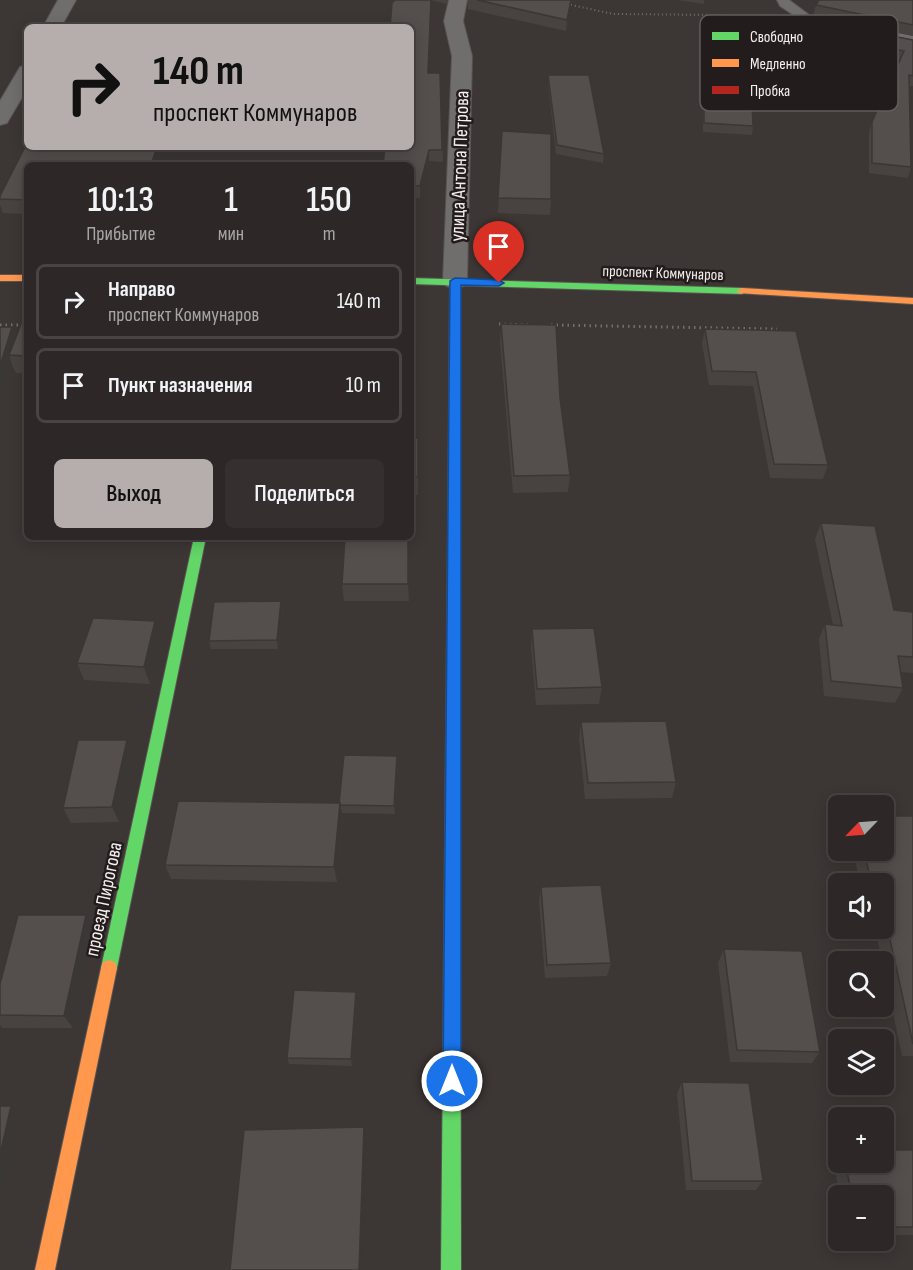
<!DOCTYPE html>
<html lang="ru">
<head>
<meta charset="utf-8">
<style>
  :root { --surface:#2d2827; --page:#35302f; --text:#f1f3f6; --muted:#a7a6a7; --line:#484444; --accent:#b5aeac }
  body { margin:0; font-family:"Sofia Sans Condensed",sans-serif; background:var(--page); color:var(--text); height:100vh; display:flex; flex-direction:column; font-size:22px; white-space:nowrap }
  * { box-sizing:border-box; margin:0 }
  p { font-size:20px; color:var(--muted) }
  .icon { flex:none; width:33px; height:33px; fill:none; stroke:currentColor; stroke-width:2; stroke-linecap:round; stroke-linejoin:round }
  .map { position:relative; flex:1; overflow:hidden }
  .panel { position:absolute; left:24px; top:162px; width:390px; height:378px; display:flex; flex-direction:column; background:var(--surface); border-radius:9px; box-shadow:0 3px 15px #0003,0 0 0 2px var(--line) }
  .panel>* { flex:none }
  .top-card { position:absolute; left:24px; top:24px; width:390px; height:126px; border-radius:9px; box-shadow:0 3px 15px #0003,0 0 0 2px var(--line); background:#b5aeac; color:#111; overflow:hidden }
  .needle { width:39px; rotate:245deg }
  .fabs { position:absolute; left:828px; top:795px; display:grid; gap:12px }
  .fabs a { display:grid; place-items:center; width:66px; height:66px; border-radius:9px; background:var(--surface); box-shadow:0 3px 15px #0003,0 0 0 2px var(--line); font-size:30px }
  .pin { position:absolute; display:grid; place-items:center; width:51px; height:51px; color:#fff; margin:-62px -26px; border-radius:50% 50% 50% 0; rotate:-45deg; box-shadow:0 0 6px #0007 }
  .pin .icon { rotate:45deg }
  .me { position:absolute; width:66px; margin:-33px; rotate:0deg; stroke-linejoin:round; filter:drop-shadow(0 0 4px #0008) }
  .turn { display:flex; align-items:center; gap:21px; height:126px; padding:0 30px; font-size:27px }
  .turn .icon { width:78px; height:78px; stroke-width:2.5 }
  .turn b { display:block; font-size:42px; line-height:51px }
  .eta { display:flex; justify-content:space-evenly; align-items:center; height:102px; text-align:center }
  .eta b { font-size:36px; font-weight:600; line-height:42px }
  .cta { display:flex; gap:12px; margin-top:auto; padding:12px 30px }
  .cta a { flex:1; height:69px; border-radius:9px; background:var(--accent); color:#111; font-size:24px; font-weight:600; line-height:69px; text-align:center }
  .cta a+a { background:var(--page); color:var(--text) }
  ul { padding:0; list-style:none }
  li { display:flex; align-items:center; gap:18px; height:75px; margin:0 12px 9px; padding:0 18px; border:3px solid var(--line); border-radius:9px }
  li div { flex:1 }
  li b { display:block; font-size:22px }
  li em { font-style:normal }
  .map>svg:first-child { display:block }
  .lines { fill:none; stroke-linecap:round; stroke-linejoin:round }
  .lane-casing { stroke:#595452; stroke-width:2 }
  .street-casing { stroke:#595452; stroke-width:2 }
  .fast-casing { stroke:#595452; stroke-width:2 }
  .slow-casing { stroke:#595452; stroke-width:2 }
  .jam-casing { stroke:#595452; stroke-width:2 }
  .path-far1 { stroke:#726f6e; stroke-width:2; stroke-dasharray:1 3; stroke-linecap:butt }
  .path { stroke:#726f6e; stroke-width:3; stroke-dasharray:1.5 4; stroke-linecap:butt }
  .lane { fill:#706d6d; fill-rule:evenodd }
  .street { fill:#706d6d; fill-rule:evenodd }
  .fast { fill:#63d668; fill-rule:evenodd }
  .slow { fill:#ff974d; fill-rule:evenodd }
  .jam { fill:#b3261e; fill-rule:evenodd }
  .wall { fill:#484341 }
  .shaded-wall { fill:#3b3735 }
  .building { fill:#544e4c; stroke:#3b3735; stroke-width:1.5 }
  .route { fill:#1a73e8; stroke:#114b97; stroke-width:1.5 }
  .labels { text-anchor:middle; stroke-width:5; stroke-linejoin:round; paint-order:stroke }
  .far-street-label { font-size:16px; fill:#f6efed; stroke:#221d1c }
  .street-label { font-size:20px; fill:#f6efed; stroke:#221d1c }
  .key { fill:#221d1c; stroke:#625c5b; stroke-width:1.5 }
  .key-label { font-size:16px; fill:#f6efed }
</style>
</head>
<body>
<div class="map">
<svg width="913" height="1270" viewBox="0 0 913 1270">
  <rect width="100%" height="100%" fill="#3c3634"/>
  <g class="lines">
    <defs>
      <path id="lane" d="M777 0H789L820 23 786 60 782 61 776 57 807 24 780 6Z"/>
      <g id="street">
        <path d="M58 0H76L61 27H43Z"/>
        <path d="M449 0H467L463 21 472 56 467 281 464 286 455 288 446 286 443 281 452 56 444 21Z"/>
        <path d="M814 17 913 36V48L807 27 805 23 807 19Z"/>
        <path d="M27 65V89L7 123 0 125V101L20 67Z"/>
      </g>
      <g id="fast">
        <path d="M411 278 742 288 747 291 742 294 411 284Z"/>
        <path d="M194 537H206L117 968 115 974 109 976 103 974 101 968Z"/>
        <path d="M453 724 458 726 460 730 461 1270H441L446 730 448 726Z"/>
      </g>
      <g id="slow">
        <rect x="0" y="275" width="27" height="6"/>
        <path d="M455 278 460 281V519L454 523 448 519 450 281Z"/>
        <path d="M742 288 913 298V304L738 293 737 291Z"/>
        <path d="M109 960 115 962 117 968 55 1270H35L101 968 103 962Z"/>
      </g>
      <path id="jam" d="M454 515 460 519V730L458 734 453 736 448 734 446 730 448 519Z"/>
    </defs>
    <use href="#lane" class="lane-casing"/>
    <use href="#street" class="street-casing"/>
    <use href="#fast" class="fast-casing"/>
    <use href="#slow" class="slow-casing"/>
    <use href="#jam" class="jam-casing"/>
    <path class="path-far1" d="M567 4 613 14 722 15 759 22"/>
    <g class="path">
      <path d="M499 324 528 325"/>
      <path d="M0 325H27"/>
      <path d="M551 325 777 329"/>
    </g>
    <use href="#lane" class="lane"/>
    <use href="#street" class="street"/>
    <use href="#fast" class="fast"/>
    <use href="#slow" class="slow"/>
    <use href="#jam" class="jam"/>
  </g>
  <g class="wall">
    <path d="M395 0H448L446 4 431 0 428 73H440L443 162 429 161 420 198H411V147Z"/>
    <path d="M468 0H572L566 31 468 9Z"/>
    <path d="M678 0H704V4Z"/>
    <path d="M913 0V36L813 15 816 5Z"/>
    <path d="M808 32 913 40V86H909L911 167 908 178 869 173V132L872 122 900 61 806 42Z"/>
    <path d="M548 75 604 154 603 163 556 154 548 84Z"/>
    <path d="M704 75 753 126 752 135 703 132V83Z"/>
    <path d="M502 131 551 199 550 215 498 213Z"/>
    <path d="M27 165V214L3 213 0 205V196Z"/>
    <path d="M27 314V373H16L12 365 0 405 12 327 16 337Z"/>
    <path d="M501 324 560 398 570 475 568 492 513 493 500 342Z"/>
    <path d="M705 329 796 331 828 465 823 479 770 478 753 386 709 385 702 343Z"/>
    <path d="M411 351 416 368 415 438 419 456 418 495H411Z"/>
    <path d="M821 523 894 610 913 612V673L900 672 903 688 895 703 824 696 819 639 825 624 833 625 815 539Z"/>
    <path d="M409 537V601H344L342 584Z"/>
    <path d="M281 601 283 610 278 649H211L209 641Z"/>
    <path d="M532 629 602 687 599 704 536 705 531 646Z"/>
    <path d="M160 638 150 684 84 680 77 663Z"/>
    <path d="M581 722 676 782 672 798 585 799 579 738Z"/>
    <path d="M134 756 119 822 71 823 63 808Z"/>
    <path d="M397 756 398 764 395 814 342 813 343 818 337 882 171 879 165 865 339 803Z"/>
    <path d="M913 816V1056H902L884 969V962H882L875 928H884V884H860L853 850H884Z"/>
    <path d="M541 887 611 963 607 976 545 978 539 901Z"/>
    <path d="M94 929 73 1028H2L0 1025V984Z"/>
    <path d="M724 949 820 1052 812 1063 730 1062 718 963Z"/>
    <path d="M357 999 352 1066 289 1064 287 1058Z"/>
    <path d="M682 1082 763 1181 756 1190H686L677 1094Z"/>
    <path d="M913 1150V1235H884V1196H840L833 1160 838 1154V1162H884Z"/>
  </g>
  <g class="shaded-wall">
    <path d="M571 0H572L566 31 567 20Z"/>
    <path d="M3 66 8 82 0 93V70Z"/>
    <path d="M157 147H165L159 165H151Z"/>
    <path d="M429 150V161L420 198V186Z"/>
    <path d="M12 327 19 344 9 355 12 365 0 405V366Z"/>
    <path d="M416 351V368L415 456 414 438Z"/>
    <path d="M418 438 419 456 418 495Z"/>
    <path d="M408 537H409V601L408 584Z"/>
    <path d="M281 601 283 610 278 649 277 640Z"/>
    <path d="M155 621 160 638 150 684 144 667Z"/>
    <path d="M127 740 134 756 119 822 112 807Z"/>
    <path d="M397 756 398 764 395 814 394 806Z"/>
    <path d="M340 803 343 818 337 882 334 867Z"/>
    <path d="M86 915 94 929 73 1028 64 1016Z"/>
    <path d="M356 992 357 999 352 1066 351 1059Z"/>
    <path d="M11 1106 22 1117 0 1216V1155Z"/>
    <path d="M364 1127 366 1138 362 1270H359Z"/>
  </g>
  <g class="building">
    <path d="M395 0H431L428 73H440L442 150H429L420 186H411V165H383L385 147H411V27H390L392 3Z"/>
    <path d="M477 0H571L567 20Z"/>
    <path d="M819 0H913V25L816 5Z"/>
    <path d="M818 21 913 40V76L909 75 911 167 872 163V122L904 51 808 32Z"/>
    <path d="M751 74 753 126 704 123V75Z"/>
    <path d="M548 75H589L604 154 557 145Z"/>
    <path d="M502 131 551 134V199L498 198Z"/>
    <path d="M27 143V147H157L151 165H27V200L0 199V196Z"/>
    <path d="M25 314H27V356L9 355Z"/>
    <path d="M501 324 556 325 560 398 570 475 514 476Z"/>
    <path d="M0 327H12L0 366Z"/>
    <path d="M705 329 796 331 828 465 774 464 756 372 712 371Z"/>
    <path d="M411 351H416L414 438H418V477H411Z"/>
    <path d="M821 523 875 526 894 610 913 612V657L898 656 903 688 831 681 825 624 842 626Z"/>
    <path d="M345 537H408V584H342Z"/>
    <path d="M281 601 277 640 209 641 214 602Z"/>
    <path d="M93 618 155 621 144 667 77 663Z"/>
    <path d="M594 628 602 687 537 689 532 629Z"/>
    <path d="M666 721 676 782 588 783 581 722Z"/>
    <path d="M78 740H127L112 807 63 808Z"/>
    <path d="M344 755 397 756 394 806 340 805V803H339Z"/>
    <path d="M178 801 340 803 334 867 165 865Z"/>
    <path d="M884 816H913V1044L884 912V884H877L876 877H870L864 850H884Z"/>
    <path d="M601 885 611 963 547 965 541 887Z"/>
    <path d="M18 915H86L64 1016 0 1015V984Z"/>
    <path d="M724 949 802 951 820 1052 737 1050Z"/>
    <path d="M294 990 356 992 351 1059 287 1058Z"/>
    <path d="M682 1082 749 1083 763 1181H692Z"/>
    <path d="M0 1106H11L0 1155Z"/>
    <path d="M364 1127 359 1270H230L244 1130Z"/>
    <path d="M884 1150H913V1227H884V1196H852L845 1162H884Z"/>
  </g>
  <path class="route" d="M455 278 499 280 504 283 499 286 461 285V1081L458 1087 452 1090 445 1087 443 1081 450 281Z"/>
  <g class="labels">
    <g class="far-street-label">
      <text transform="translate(663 272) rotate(2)" y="6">проспект Коммунаров</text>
    </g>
    <g class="street-label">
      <text transform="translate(459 166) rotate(-88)" y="7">улица Антона Петрова</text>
      <text transform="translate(103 899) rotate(-78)" y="7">проезд Пирогова</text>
    </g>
  </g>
  <rect x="700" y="15" width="198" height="96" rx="9" class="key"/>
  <rect x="712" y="32" width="27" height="8" fill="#63d668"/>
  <rect x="712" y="59" width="27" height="8" fill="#ff974d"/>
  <rect x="712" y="86" width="27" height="8" fill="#b3261e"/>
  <g class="key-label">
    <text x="750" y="42">Свободно</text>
    <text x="750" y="69">Медленно</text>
    <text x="750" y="96">Пробка</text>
  </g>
</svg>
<div class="fabs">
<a><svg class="needle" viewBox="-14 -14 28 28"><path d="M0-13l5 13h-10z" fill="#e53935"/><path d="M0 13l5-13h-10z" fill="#a7a6a7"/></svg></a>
<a><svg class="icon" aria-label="sound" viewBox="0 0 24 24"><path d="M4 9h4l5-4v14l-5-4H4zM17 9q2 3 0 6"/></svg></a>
<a><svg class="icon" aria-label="search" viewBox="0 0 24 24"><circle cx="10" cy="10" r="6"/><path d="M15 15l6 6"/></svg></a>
<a><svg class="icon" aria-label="layers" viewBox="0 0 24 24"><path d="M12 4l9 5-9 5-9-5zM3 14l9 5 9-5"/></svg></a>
<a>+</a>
<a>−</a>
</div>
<div class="pin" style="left:499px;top:283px;background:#d93025"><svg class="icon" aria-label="arrive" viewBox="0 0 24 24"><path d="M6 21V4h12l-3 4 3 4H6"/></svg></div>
<svg class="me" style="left:452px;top:1081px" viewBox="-20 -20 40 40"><circle r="17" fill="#1a73e8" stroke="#fff" stroke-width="3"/><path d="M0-11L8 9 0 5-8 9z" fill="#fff"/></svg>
<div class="top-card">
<div class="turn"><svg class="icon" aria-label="right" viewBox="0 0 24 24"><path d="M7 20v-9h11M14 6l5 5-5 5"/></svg><div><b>140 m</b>проспект Коммунаров</div></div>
</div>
<section class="panel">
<div class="eta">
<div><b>10:13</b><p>Прибытие</p></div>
<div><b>1</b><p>мин</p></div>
<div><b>150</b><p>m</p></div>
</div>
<ul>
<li><svg class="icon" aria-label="right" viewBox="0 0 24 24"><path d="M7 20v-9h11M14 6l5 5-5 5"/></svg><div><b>Направо</b><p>проспект Коммунаров</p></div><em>140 m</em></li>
<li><svg class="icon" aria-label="arrive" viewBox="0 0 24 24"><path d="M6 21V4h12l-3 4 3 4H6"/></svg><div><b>Пункт назначения</b></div><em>10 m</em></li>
</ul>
<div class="cta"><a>Выход</a><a>Поделиться</a></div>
</section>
</div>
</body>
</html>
